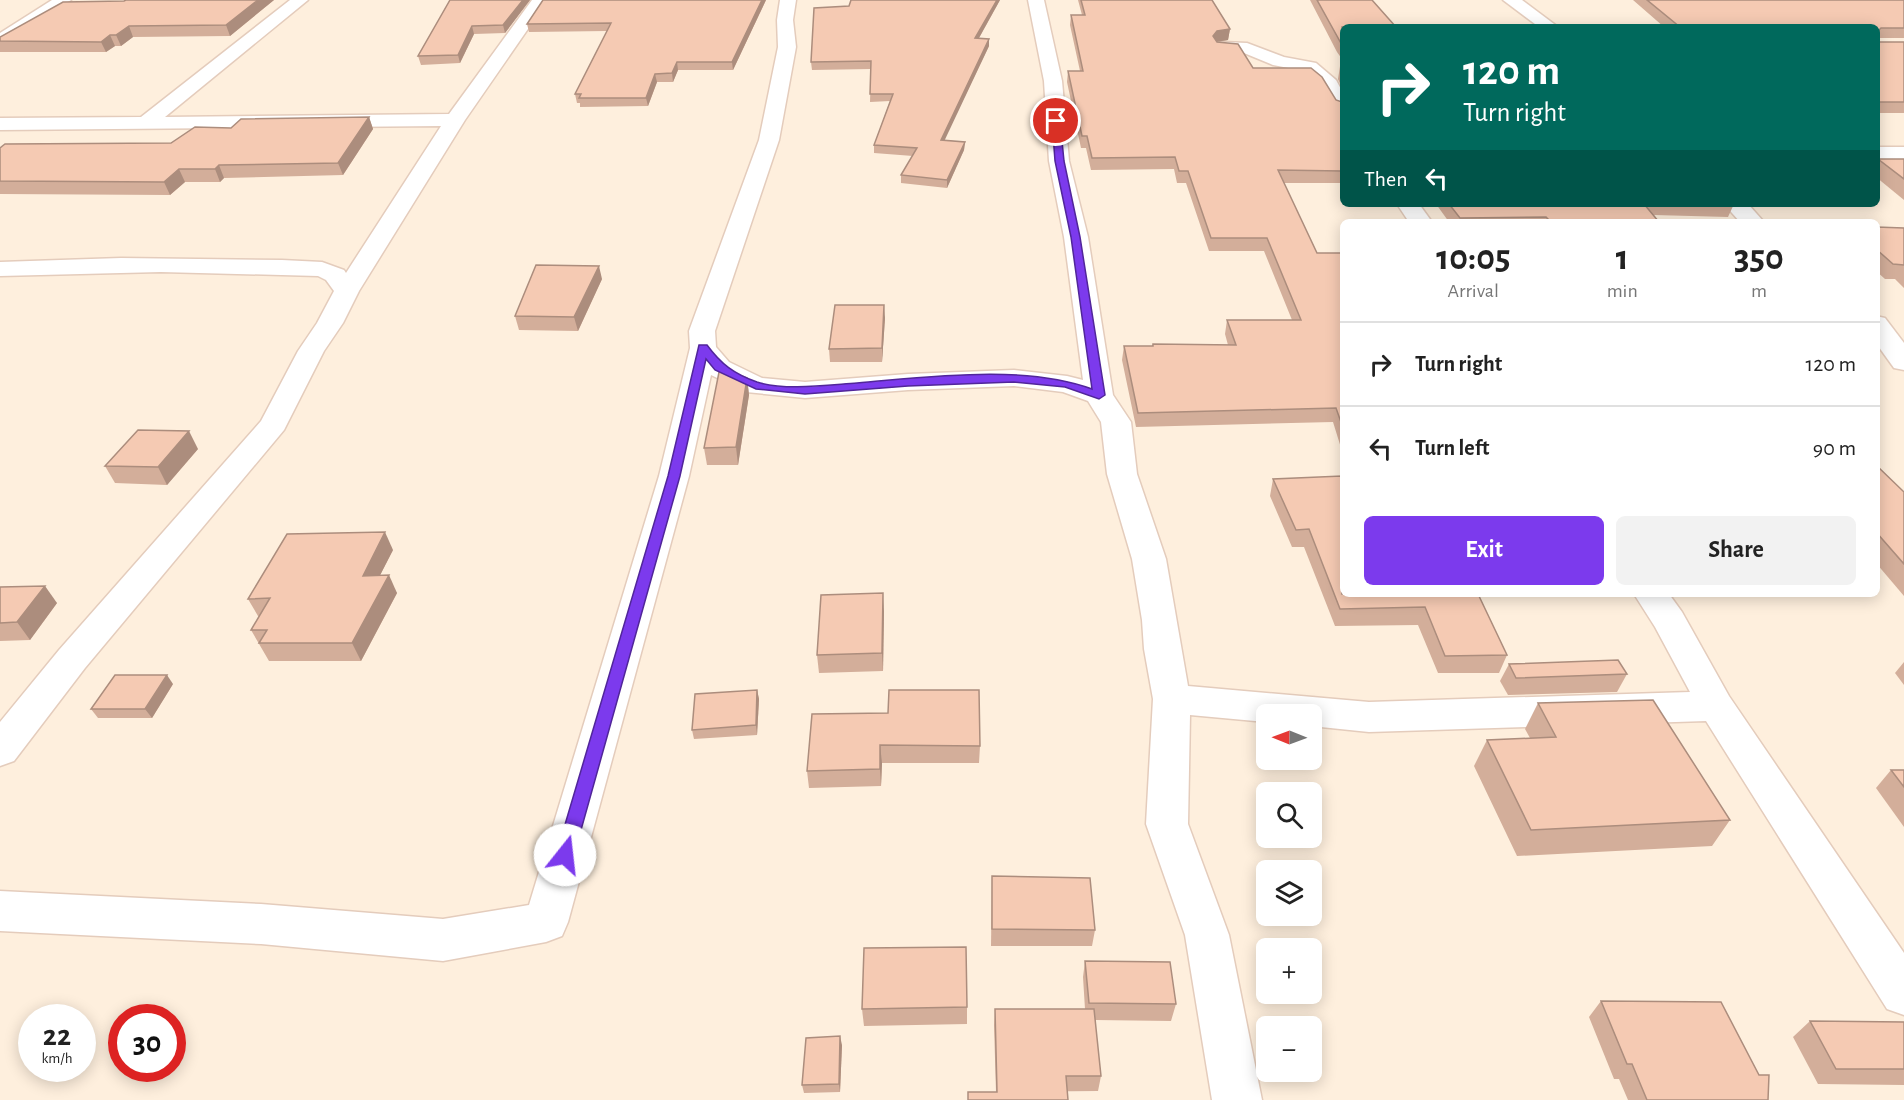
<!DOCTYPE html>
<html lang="en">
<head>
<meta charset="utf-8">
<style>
  :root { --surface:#fff; --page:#f2f2f2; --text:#222; --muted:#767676; --line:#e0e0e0; --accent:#7c3aed }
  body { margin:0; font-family:"Alegreya Sans",sans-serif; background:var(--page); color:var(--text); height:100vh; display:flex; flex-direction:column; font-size:22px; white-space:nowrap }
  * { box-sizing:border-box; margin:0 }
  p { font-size:20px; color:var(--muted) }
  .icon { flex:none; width:33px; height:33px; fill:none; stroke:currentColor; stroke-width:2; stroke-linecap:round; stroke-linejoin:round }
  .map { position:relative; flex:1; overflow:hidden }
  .drawer { position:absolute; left:1340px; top:219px; width:540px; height:378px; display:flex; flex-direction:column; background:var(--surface); border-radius:9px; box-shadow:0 3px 15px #0003 }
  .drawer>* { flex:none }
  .hud { position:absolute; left:1340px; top:24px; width:540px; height:183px; border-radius:9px; box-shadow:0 3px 15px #0003; background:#00695c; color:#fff; overflow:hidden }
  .needle { width:39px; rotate:271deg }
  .buttons { position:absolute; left:1256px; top:704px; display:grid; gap:12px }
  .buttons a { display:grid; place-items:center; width:66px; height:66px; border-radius:9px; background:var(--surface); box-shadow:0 3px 15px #0003; font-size:30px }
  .speed { position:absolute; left:18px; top:1004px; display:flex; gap:12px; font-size:30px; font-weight:700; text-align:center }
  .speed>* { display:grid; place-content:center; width:78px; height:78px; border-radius:50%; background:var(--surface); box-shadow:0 3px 15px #0003; line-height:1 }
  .speed small { font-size:15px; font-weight:400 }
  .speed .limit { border:9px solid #d22; background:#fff; color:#111 }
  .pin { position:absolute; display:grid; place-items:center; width:51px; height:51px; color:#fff; margin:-26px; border:3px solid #fff; border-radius:50%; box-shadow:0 2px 6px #0007 }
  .me { position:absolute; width:66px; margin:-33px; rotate:16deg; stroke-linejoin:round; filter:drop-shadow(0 0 4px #0008) }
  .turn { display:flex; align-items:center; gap:21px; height:126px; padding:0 24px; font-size:27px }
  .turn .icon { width:78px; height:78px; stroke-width:2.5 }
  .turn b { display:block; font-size:42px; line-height:51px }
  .then { display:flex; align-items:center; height:57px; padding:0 24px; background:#0003; gap:12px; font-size:22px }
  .eta { display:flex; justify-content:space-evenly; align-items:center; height:102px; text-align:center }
  .eta b { font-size:36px; font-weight:700; line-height:42px }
  .cta { display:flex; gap:12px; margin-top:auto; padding:12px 24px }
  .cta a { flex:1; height:69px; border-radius:9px; background:var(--accent); color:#fff; font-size:24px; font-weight:700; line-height:69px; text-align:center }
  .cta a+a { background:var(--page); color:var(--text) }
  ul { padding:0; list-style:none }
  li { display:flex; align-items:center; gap:18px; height:84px; padding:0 24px; border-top:2px solid var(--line) }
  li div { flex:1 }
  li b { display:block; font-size:22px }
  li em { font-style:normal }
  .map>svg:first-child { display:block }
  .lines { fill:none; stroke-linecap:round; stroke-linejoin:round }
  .street-casing { stroke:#e4ccbc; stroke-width:3 }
  .street { fill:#fff; fill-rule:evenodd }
  .wall { fill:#d3ae9a }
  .shaded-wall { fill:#ac8d7d }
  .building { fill:#f5cab3; stroke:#ac8d7d; stroke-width:1.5 }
  .route { fill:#7c3aed; stroke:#51269a; stroke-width:1.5 }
</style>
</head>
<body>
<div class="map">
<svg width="1904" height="1100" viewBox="0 0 1904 1100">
  <rect width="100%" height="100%" fill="#feefdd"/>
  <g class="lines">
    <defs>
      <g id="street">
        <path d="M52 0H71L6 44 0 45V33Z"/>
        <path d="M290 0H308L165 117 449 114 532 0H548L465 120 359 291 343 323 324 351 284 430 85 668 14 761 0 766V722L59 650 261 421 298 351 317 323 334 291 326 280 318 276 161 272 0 276V262L121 258 282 260 322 262 344 270 346 273 441 126 0 130V118L141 117Z"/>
        <path d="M780 0H796L793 20 796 47 779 140 715 331 716 347 729 362 762 378 805 382 908 374 1014 370 1067 376 1083 380 1064 237 1049 161 1044 81 1028 0H1044L1062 81 1069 161 1088 237 1113 395 1131 422 1137 474 1166 559 1188 686 1369 702 1690 692 1655 627 1634 594H1669L1682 612 1729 696 1904 953V1015L1887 1009 1706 721 1369 732 1311 726V714H1266V722L1190 715 1188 824 1229 935 1262 1100H1212L1185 935 1146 824 1153 699 1144 649 1142 620 1132 559 1107 474 1101 422 1088 401 1063 392 1014 386 908 390 805 398 746 392 711 375 689 476 568 922 562 936 546 942 443 961 261 944 0 931V891L261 904 443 919 529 905 659 476 690 348 689 331 759 140 778 47 777 20Z"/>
        <path d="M1503 0H1522L1558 27H1539Z"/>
        <path d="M1223 42 1247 43 1284 57 1316 63 1336 80 1342 91V112L1335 110 1321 87 1304 71 1273 65 1244 53 1217 51 1214 47 1217 43Z"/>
        <rect x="1876" y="147" width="28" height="12"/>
        <path d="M1397 204H1419L1432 222H1409Z"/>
        <path d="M1724 204H1748L1764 222H1740Z"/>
        <path d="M1876 316 1885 318 1904 343V370L1894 368 1876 343Z"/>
      </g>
    </defs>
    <use href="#street" class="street-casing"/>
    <use href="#street" class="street"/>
  </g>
  <g class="wall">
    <path d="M274 0 230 36 133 37 121 46H115L106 52H0V37Z"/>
    <path d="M450 0H530L505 33 474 34 460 63 421 65 418 56Z"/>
    <path d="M543 0H766L733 70H678L673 82H657L648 106 580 107V103H577L575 94 607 31 529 32 527 24Z"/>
    <path d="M851 0H1000L979 38 989 46 944 140 965 142 964 150 947 188 901 183V175L913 156 874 153V145L890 101 870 102 871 69 812 70 811 62 849 6Z"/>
    <path d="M1078 0H1212L1230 29 1228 40 1217 42 1253 68 1342 102V183H1284L1317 253H1342V451L1333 422 1136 427 1122 360 1124 346H1152L1153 344 1228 345 1225 334 1227 320H1292L1264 251H1209L1186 183H1177L1174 169 1091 170 1086 148H1081L1067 82 1068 71H1080L1070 25 1071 15H1082Z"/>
    <path d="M1310 0H1372L1342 27V59L1337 52Z"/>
    <path d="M1633 0H1904V38H1879V42H1904V113H1876V27H1664Z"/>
    <path d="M1341 60H1342V88L1338 79Z"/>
    <path d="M369 117 373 129 343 175 224 178 220 182H185L170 195 0 194V148L171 143 231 128Z"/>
    <path d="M1878 159H1904V200L1876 177V162Z"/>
    <path d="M1436 204H1734L1728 217 1654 215 1659 222H1449Z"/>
    <path d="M1876 227 1904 228V288L1895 279H1885L1876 271Z"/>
    <path d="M602 279 578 331 519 330 515 316Z"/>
    <path d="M885 318 882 362H830L829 349Z"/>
    <path d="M747 378 749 395 738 465H707L704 448Z"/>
    <path d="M198 449 167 485 115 483 105 466Z"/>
    <path d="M1876 465 1904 492V596L1876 563Z"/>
    <path d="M1342 476V594H1478L1507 655 1499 673H1438L1418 625 1335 626 1304 547H1292L1270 496 1273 479Z"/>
    <path d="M393 550 380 575 397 593 361 661H269L251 630 259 616H258L248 599Z"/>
    <path d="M0 587 57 603 30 640 0 641Z"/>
    <path d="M884 611 883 671 819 673 817 655Z"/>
    <path d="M1904 662V685L1895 673Z"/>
    <path d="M1509 664 1627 674 1617 692 1508 695 1500 681Z"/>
    <path d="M173 684 152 718H98L91 709Z"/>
    <path d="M757 690 759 699 757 735 694 739 692 730Z"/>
    <path d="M1538 703 1730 820 1712 846 1517 856 1474 766 1487 740 1530 738 1525 729Z"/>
    <path d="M812 714 980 746 979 763H882L881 786 809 788 807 771Z"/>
    <path d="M1891 770H1904V827L1876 788Z"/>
    <path d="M992 876 1095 930 1092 946H991Z"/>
    <path d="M1085 961 1176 1004 1171 1021 1095 1020 1101 1076 1098 1091 996 1092 994 1025 995 1009H1085L1083 977Z"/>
    <path d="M1601 1001 1768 1100H1628L1619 1079H1614L1589 1017Z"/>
    <path d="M967 1007V1024L864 1026 862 1009Z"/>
    <path d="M1810 1021 1904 1022V1085L1818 1084 1793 1037Z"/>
    <path d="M842 1045 840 1092 804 1093 802 1085Z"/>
  </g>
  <g class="shaded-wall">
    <path d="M258 0H274L230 36 226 25Z"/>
    <path d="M523 0H530L505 33 503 25Z"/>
    <path d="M762 0H766L733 70 732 62Z"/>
    <path d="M997 0H1000L975 45V38Z"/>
    <path d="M129 26 133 37 121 46 116 35Z"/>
    <path d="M472 26 474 34 460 63 458 55Z"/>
    <path d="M1230 29 1228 40 1215 42 1213 36 1217 31Z"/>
    <path d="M110 35 115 46 106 52 101 42Z"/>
    <path d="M989 39V46L941 148V140Z"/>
    <path d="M677 62 678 70 673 82 672 73Z"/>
    <path d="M655 74 657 82 648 106 646 98Z"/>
    <path d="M369 117 373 129 343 175 338 163Z"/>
    <path d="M965 142 964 150 947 188V180Z"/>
    <path d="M219 165 224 178 220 182 215 169Z"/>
    <path d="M179 169 185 182 170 195 164 182Z"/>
    <path d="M599 266 602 279 578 331 574 317Z"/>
    <path d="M884 305 885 318 882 362V348Z"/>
    <path d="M747 378 749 395 738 465 736 447Z"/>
    <path d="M189 431 198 449 167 485 158 467Z"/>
    <path d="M385 532 393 550 371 593 363 576Z"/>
    <path d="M389 575 397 593 361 661 352 643Z"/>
    <path d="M45 586 57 603 30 640 17 622Z"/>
    <path d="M883 593 884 611 883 671 882 653Z"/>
    <path d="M167 675 173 684 152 718 145 709Z"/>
    <path d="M757 690 759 699 757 735 756 725Z"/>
    <path d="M880 745 882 763 881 786 880 769Z"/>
    <path d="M840 1036 842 1045 840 1092 839 1084Z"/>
  </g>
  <g class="building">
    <path d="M126 0H258L226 25 129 26 116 35H110L101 42 0 41V37L63 2 124 1Z"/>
    <path d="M450 0H523L503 25 472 26 458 55 418 56Z"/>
    <path d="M543 0H762L732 62H677L672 73 655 74 646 98H579L581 94H575L611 23 527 24Z"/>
    <path d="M851 0H997L975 38 989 39 941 140 965 142 947 180 901 175 917 148 874 145 893 94H870L871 61 811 62 814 8 849 6Z"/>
    <path d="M1081 0H1212L1230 29 1217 31 1213 36 1217 42 1238 44 1253 68H1311L1322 77 1336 100 1342 102V171L1278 170 1317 253H1342V425L1336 408 1138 413 1124 346H1153V344L1236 345 1227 320H1301L1267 238H1211L1188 171H1179L1175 157 1092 158 1087 136H1082L1068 71H1083L1071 15H1085Z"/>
    <path d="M1317 0H1372L1396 27H1342V45Z"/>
    <path d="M1647 0H1904V28H1881L1879 30V42H1904V102H1876V27H1680Z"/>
    <path d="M369 117 338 163 219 165 215 169H179L164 182 0 181V148L5 144 171 143 195 127 231 128 241 119Z"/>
    <path d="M1878 159H1904V179Z"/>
    <path d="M1449 204H1644L1659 222H1551L1546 217 1460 218Z"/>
    <path d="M1876 227 1904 228V265L1893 264 1876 249Z"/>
    <path d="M536 265 599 266 574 317 515 316Z"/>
    <path d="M835 305H884L882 348 829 349Z"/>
    <path d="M720 367 747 378 736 447 704 448Z"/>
    <path d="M138 430 189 431 158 467 105 466Z"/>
    <path d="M1876 465 1904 492V564L1876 532Z"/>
    <path d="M1342 476V594H1478L1507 655 1445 656 1425 607 1340 609 1309 529 1296 530 1273 479Z"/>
    <path d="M385 532 363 576 389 575 352 643H259L267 630H251L270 598 248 599 287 534Z"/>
    <path d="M45 586 17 622 0 623V587Z"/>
    <path d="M883 593 882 653 817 655 821 595Z"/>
    <path d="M1618 660 1627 674 1516 678 1509 664Z"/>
    <path d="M115 675H167L145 709H91Z"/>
    <path d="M757 690 756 725 692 730 695 694Z"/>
    <path d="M889 690H979L980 746 880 745V769L807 771 812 714 888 713Z"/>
    <path d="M1653 700 1730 820 1531 830 1487 740 1556 737 1538 703Z"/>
    <path d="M1891 770H1904V787Z"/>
    <path d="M992 876 1090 878 1095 930 992 929Z"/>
    <path d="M966 947 967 1007 862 1009 864 948Z"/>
    <path d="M1085 961 1170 962 1176 1004 1089 1003Z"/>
    <path d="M1601 1001 1721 1002 1759 1075H1769L1768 1100H1647L1632 1064H1627Z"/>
    <path d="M995 1009H1094L1101 1076H1066L1068 1100H968V1092H997Z"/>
    <path d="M1810 1021 1904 1022V1069H1836Z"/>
    <path d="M840 1036 839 1084 802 1085 806 1038Z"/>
  </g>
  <path class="route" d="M1056 118 1060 121 1064 161 1080 237 1105 395 1099 399 1065 387 1014 382 908 386 805 394 756 389 715 370 706 359 680 476 574 855 571 861 565 863 559 861 556 855 668 476 699 345H707C721 364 734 374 757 382 785 391 828 385 857 383 929 377 1024 364 1092 389L1071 237 1055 161 1052 121Z"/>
</svg>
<div class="buttons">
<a><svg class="needle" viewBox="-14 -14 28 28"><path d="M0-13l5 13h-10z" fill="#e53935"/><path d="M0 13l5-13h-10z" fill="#767676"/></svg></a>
<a><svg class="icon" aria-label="search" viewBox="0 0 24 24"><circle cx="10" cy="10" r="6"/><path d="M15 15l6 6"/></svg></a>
<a><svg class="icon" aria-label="layers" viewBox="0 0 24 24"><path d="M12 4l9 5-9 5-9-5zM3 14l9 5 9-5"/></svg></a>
<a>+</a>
<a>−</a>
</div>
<div class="speed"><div>22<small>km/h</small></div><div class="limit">30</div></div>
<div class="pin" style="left:1056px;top:121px;background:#d93025"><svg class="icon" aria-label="arrive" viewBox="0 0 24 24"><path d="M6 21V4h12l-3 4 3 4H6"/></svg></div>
<svg class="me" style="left:565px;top:855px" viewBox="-20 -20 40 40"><circle r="19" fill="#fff"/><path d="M0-13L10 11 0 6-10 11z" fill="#7c3aed"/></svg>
<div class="hud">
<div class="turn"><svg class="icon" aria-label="right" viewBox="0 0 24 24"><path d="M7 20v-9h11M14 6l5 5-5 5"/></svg><div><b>120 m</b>Turn right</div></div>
<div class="then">Then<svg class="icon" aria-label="left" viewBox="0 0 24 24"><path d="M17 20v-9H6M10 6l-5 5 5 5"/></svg></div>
</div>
<section class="drawer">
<div class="eta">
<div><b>10:05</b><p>Arrival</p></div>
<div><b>1</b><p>min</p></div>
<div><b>350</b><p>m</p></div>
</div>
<ul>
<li><svg class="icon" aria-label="right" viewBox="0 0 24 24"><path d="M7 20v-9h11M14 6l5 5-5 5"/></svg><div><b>Turn right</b></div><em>120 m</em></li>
<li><svg class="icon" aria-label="left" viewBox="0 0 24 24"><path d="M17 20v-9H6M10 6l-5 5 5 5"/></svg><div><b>Turn left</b></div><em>90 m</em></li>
</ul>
<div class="cta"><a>Exit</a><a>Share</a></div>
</section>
</div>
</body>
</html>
